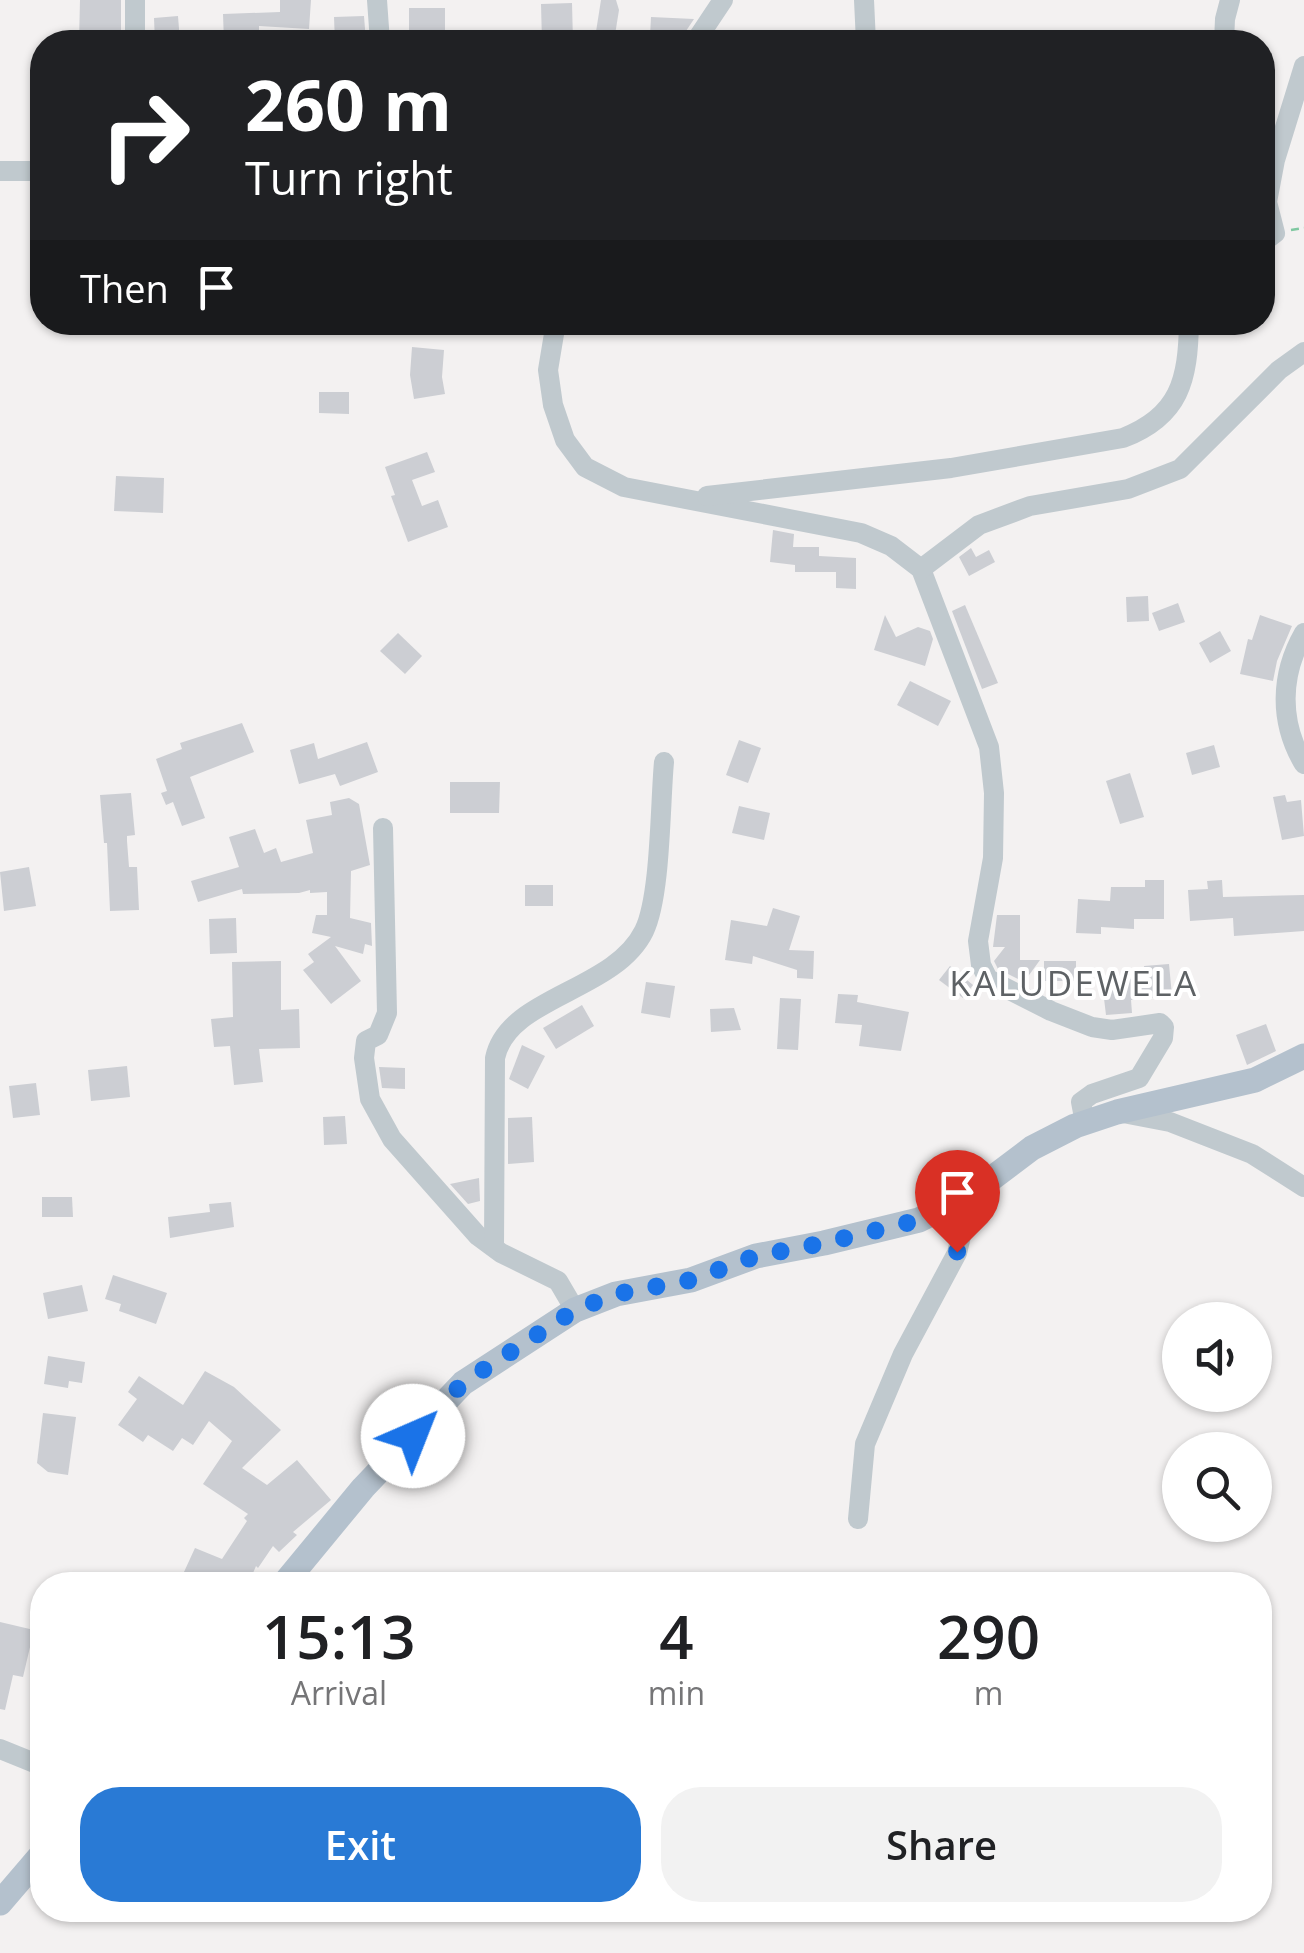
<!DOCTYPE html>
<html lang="en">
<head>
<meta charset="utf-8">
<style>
  :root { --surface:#fff; --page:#f2f2f2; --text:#202124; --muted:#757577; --accent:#297ad5 }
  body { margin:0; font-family:"Open Sans",sans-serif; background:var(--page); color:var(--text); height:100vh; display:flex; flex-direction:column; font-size:38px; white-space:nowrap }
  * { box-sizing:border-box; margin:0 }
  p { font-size:32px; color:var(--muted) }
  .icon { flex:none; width:55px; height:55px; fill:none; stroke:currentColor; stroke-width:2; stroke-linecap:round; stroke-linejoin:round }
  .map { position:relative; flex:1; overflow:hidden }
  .drawer { position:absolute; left:30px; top:1572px; width:1242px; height:350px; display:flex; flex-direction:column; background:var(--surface); border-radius:40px; box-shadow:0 2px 8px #0004 }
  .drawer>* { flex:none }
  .banner { position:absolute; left:30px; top:30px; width:1245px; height:305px; border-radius:40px; box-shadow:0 2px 8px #0004; background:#202124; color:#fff; overflow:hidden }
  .controls { position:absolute; left:1162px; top:1302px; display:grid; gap:20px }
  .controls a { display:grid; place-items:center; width:110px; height:110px; border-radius:50%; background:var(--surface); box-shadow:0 2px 8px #0004; font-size:50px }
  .pin { position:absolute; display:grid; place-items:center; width:85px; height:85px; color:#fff; margin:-102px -42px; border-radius:50% 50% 50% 0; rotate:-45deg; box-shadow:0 0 10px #0007 }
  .pin .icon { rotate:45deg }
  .me { position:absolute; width:110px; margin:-55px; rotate:44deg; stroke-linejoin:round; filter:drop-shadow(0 0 8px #0008) }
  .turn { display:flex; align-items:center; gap:35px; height:210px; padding:0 50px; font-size:45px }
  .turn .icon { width:130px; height:130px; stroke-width:2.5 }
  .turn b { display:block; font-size:70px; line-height:85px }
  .then { display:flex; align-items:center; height:95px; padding:0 50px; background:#0003; gap:20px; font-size:38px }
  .eta { display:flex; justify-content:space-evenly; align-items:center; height:170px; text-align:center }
  .eta b { font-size:60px; font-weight:600; line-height:70px }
  .cta { display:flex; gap:20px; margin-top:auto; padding:20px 50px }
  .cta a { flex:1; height:115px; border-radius:40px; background:var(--accent); color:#fff; font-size:40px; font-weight:600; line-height:115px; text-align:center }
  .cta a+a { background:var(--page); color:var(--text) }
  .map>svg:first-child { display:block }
  .building { fill:#ccced3 }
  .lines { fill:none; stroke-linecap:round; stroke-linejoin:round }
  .path { stroke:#7fc8a1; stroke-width:2.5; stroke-dasharray:8 5; stroke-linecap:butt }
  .minor { stroke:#c0c9ce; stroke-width:20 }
  .major { stroke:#b4c1cd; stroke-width:25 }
  .route { stroke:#1a73e8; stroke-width:18; stroke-dasharray:0 32.4 }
  .labels { text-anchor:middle; stroke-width:8; stroke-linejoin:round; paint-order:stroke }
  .quarter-label { font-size:35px; letter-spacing:2.5px; fill:#5e6265; stroke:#fff }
</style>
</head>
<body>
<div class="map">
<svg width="1304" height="1953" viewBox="0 0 1304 1953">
  <rect width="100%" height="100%" fill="#f3f1f1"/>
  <g class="building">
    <path d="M80 0H121V42H79Z"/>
    <path d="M280 0H311L309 29 259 26V42H224L223 14 280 12Z"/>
    <path d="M601 0H616L619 10 614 41 595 38Z"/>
    <path d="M572 3 573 42H542L541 4Z"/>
    <path d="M409 8H445V34L409 35Z"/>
    <path d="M178 16 180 42H155L154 18Z"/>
    <path d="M364 16 366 42H335L334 17Z"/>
    <path d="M651 17 694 19 682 37 650 36Z"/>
    <path d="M412 347 444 350 442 377 445 394 414 399 410 375Z"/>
    <path d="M319 392H349V414L319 413Z"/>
    <path d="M427 452 435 472 412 480 422 506 438 500 448 527 408 542 391 496 395 495 385 467Z"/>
    <path d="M116 476 164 478 163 513 114 511Z"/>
    <path d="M773 530 794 534 793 547H819V556L856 558V589L836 588V572H795V565L770 562Z"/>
    <path d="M971 548 976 557 989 550 995 562 969 576 959 557Z"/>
    <path d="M1148 596 1149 621 1127 622 1126 597Z"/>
    <path d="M1178 603 1185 622 1159 631 1152 613Z"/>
    <path d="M965 605 998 683 982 689 952 611Z"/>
    <path d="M885 615 896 637 918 627 930 631 933 639 925 666 874 650Z"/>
    <path d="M1260 615 1292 626 1277 661 1273 681 1240 674 1248 639 1252 640Z"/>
    <path d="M1220 631 1231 651 1210 663 1199 643Z"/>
    <path d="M398 633 422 656 405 674 380 651Z"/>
    <path d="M910 681 951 701 938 726 897 705Z"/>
    <path d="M242 723 254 752 190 777 205 818 182 826 173 802 166 805 161 793 167 791 156 759 182 749 180 743Z"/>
    <path d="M739 740 761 748 748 783 726 775Z"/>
    <path d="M367 742 378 772 340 786 335 774 299 784 290 750 314 743 318 759Z"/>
    <path d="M1214 745 1220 767 1192 775 1186 753Z"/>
    <path d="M1130 773 1144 817 1120 824 1106 781Z"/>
    <path d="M450 782H500L499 813H450Z"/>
    <path d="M131 793 135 835 127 836V841L129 867H137L139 910 110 911 107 843H104L100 795Z"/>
    <path d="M1285 795 1287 802 1301 800 1304 836 1282 840 1273 797Z"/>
    <path d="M349 798 359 804 370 865 351 871 350 918 371 923 372 946 365 944 363 954 335 946 361 981 331 1004 303 970 314 962 308 954 331 937 312 933 316 915H327V892L310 893V890L299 893 243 894 242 889 198 902 191 881 239 867 229 837 255 829 264 853 276 848 281 862 313 853 306 820 332 815 330 802Z"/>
    <path d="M739 806 770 813 764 840 732 833Z"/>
    <path d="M29 867 36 906 4 911 0 872Z"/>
    <path d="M1145 880H1164V919H1134V929L1101 927V934L1076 933 1078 899 1110 901 1111 887H1145Z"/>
    <path d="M1222 880 1223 897 1304 895V931L1234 936 1233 918 1190 921 1188 890 1208 889 1207 881Z"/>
    <rect x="525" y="885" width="28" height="21"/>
    <path d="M773 908 800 916 789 950 814 951 813 979 797 978V970L753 956 752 964 725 960 731 920 767 926Z"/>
    <path d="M997 915H1020V960H1040L1024 982 998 969 994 961 1005 947H993Z"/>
    <path d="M236 918 237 953 210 954 209 919Z"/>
    <path d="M281 961V1010L299 1009 300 1048 259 1049 263 1082 234 1085 230 1046 214 1047 211 1019 233 1017 232 962Z"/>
    <rect x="1044" y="961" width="32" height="20"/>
    <path d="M1169 964 1172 996 1131 1000 1132 1013 1106 1015 1102 982 1145 977 1144 966Z"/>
    <path d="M950 966 973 985 963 998 939 980Z"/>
    <path d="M646 982 675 986 670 1018 641 1013Z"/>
    <path d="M838 994 858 995 857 1002 909 1012 901 1051 859 1046 862 1025 835 1023Z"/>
    <path d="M780 998 801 999 798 1050 777 1049Z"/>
    <path d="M582 1005 594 1026 556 1049 543 1028Z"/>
    <path d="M734 1008 741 1030 711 1032 710 1009Z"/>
    <path d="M1266 1024 1276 1051 1247 1065 1236 1035Z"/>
    <path d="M522 1045 545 1056 528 1089 509 1079Z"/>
    <path d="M127 1066 130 1097 91 1101 88 1070Z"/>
    <path d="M379 1067 405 1068V1089L382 1088Z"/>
    <path d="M36 1083 40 1115 13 1118 9 1086Z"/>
    <path d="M345 1116 347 1144 324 1145 323 1117Z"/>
    <path d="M532 1117 534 1162 508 1164V1118Z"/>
    <path d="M479 1178 480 1201 468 1204 450 1184Z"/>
    <path d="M42 1197H72L73 1217H42Z"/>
    <path d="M231 1202 234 1227 170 1238 168 1217 210 1212 209 1204Z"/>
    <path d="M113 1275 167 1293 156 1324 119 1311 121 1304 105 1299Z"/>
    <path d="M82 1285 88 1311 48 1319 43 1293Z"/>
    <path d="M48 1356 85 1362 82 1383 69 1381 68 1388 44 1384Z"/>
    <path d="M205 1371 234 1387 281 1430 242 1468 267 1485 297 1460 331 1500 293 1532 297 1535 279 1552 273 1546 258 1568 256 1566 248 1585H178L195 1548 222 1559 247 1521 244 1518 248 1514 203 1484 232 1441 209 1421 193 1445 182 1438 173 1451 148 1435 143 1442 118 1425 137 1399 128 1392 139 1376 183 1405Z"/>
    <path d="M43 1413 76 1417 68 1475 48 1472 37 1463Z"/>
    <path d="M0 1622 34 1630 23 1677 13 1675 5 1710 0 1709Z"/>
  </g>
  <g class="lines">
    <path class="path" d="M1291 230 1304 228"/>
    <g class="minor">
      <path d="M377 0 380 42"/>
      <path d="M864 0 866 42"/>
      <path d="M135 42V0"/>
      <path d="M695 42 723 0"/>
      <path d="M1224 42 1225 19 1230 0"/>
      <path d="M0 171H42"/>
      <path d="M1262 243 1275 233 1267 202 1275 160 1304 66"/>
      <path d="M556 322 548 370 553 405 565 440 585 467 624 487 861 533 891 546 921 569 989 747 994 793 993 858 978 941 981 965 988 979 1051 1011 1092 1027 1112 1030 1160 1023 1164 1027 1163 1038 1139 1078 1092 1094 1081 1102 1085 1123"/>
      <path d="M707 496 951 468 1123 438C1180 416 1188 380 1189 322"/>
      <path d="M921 569 979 525 1030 506 1128 489 1180 469 1279 370 1304 352"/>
      <path d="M1304 633C1280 675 1279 722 1304 764"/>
      <path d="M383 828 387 1013 378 1035 366 1041 364 1058 370 1099 392 1139 478 1236 501 1253 558 1281 575 1310"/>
      <path d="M1123 1113 1170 1122 1252 1154 1304 1187"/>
      <path d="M494 1247 495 1058C508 996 614 992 644 931 661 896 660 804 664 762"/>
      <path d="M858 1519 865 1444 903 1354 957 1253 971 1194"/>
      <path d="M0 1749 42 1766"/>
    </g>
    <g class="major">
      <path d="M283 1585 363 1488 463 1383 575 1310 616 1294 691 1280 756 1256 824 1243 919 1220 971 1194 1032 1148 1075 1126 1117 1112 1255 1080 1304 1056"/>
      <path d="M0 1903 42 1854"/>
    </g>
  </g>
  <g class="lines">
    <path class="route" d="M413 1436 463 1383 575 1310 616 1294 691 1280 756 1256 824 1243 919 1220 971 1194 957 1252"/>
  </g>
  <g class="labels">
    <g class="quarter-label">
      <text x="1074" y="996">KALUDEWELA</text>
    </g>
  </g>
</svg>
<div class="controls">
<a><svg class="icon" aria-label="sound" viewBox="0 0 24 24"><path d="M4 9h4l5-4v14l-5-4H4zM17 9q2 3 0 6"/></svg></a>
<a><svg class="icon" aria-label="search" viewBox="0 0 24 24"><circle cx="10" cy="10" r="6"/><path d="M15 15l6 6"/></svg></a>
</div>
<div class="pin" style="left:957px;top:1252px;background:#d93025"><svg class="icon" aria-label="arrive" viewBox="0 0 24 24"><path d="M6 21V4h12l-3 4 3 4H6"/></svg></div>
<svg class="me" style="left:413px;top:1436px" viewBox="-20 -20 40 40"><circle r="19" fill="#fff"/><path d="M0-13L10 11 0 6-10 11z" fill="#1a73e8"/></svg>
<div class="banner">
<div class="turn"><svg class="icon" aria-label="right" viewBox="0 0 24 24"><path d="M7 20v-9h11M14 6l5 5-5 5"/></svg><div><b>260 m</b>Turn right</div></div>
<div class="then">Then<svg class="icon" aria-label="arrive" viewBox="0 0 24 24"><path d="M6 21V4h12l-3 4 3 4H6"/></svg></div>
</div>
<section class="drawer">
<div class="eta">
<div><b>15:13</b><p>Arrival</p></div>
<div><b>4</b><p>min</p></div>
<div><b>290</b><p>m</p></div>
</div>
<div class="cta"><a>Exit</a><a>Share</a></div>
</section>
</div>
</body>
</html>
